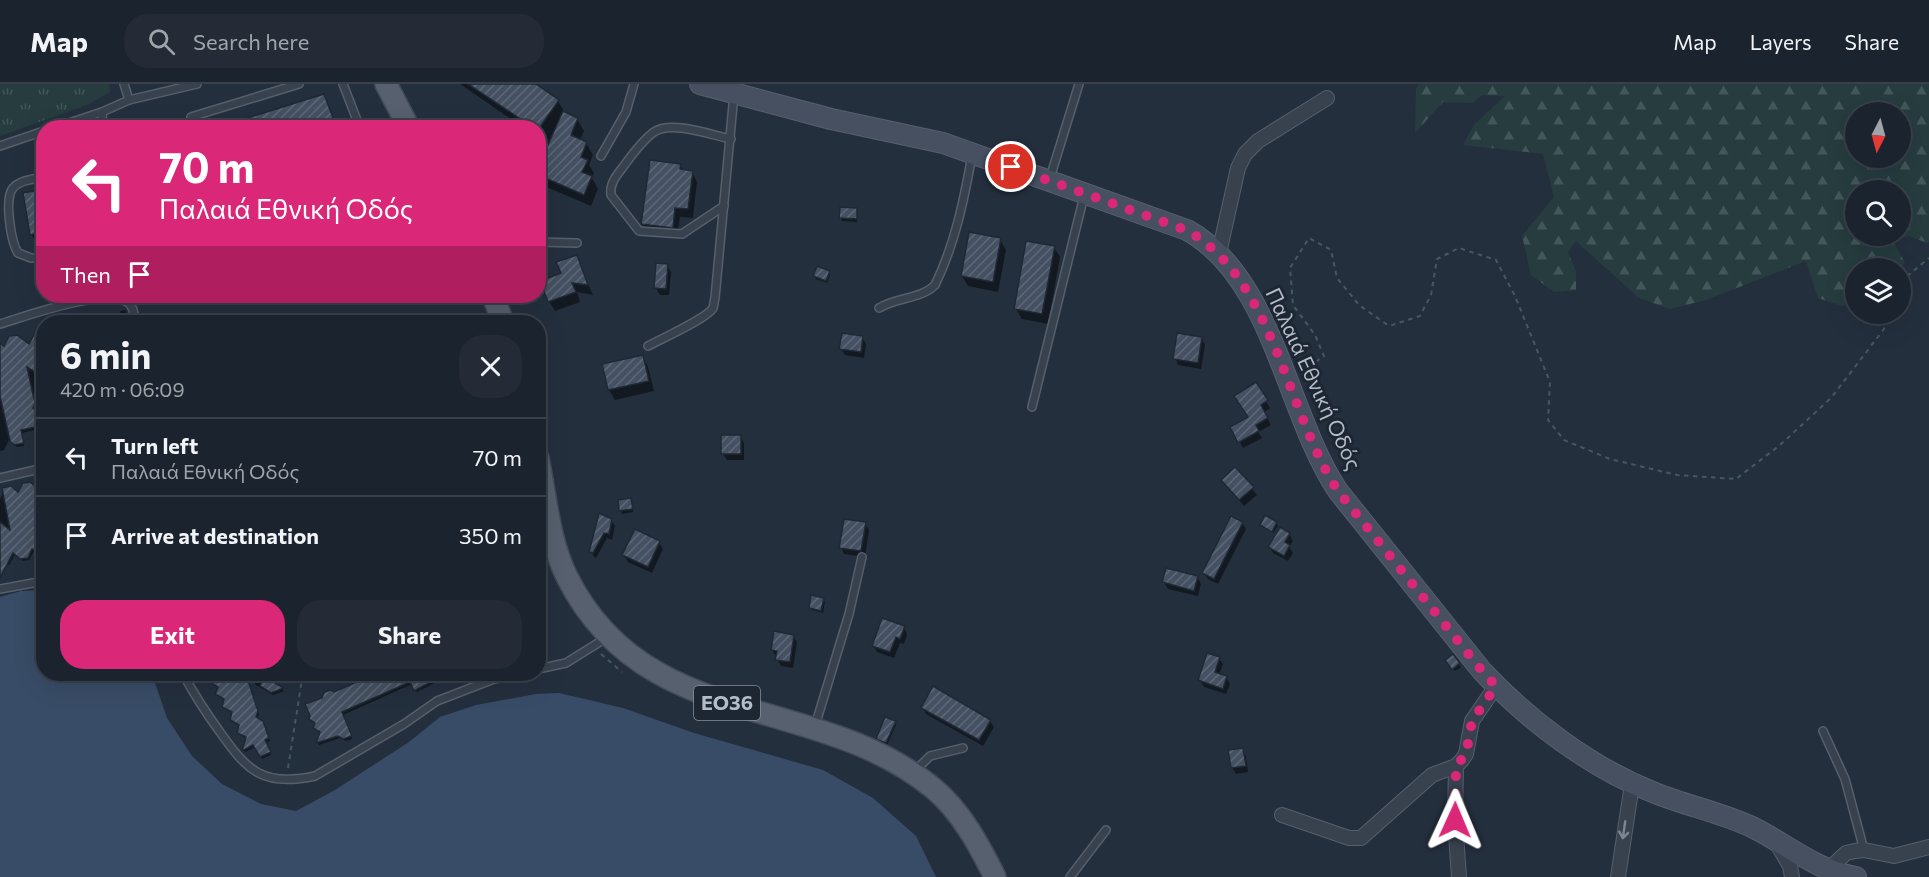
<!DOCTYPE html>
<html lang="en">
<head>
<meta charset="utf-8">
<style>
  :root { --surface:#1b232e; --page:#242b36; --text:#f1f3f6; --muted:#a0a4aa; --line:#39404a; --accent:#db2777 }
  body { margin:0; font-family:Commissioner,sans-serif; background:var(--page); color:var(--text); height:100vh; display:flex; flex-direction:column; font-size:22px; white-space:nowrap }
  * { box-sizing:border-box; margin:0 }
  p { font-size:20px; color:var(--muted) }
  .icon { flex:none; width:33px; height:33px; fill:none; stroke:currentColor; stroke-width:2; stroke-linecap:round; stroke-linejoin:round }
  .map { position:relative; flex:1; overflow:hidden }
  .details { position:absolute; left:36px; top:231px; width:510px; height:366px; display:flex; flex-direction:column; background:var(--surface); border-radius:24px; box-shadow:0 6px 24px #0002,0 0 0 2px var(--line) }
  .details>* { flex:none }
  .top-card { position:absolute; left:36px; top:36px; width:510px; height:183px; border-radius:24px; box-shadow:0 6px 24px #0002,0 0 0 2px var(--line); background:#db2777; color:#fff; overflow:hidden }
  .needle { width:39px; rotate:186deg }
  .tools { position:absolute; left:1845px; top:18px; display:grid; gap:12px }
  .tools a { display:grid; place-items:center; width:66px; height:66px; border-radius:50%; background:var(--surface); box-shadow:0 6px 24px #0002,0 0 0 2px var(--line); font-size:30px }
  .pin { position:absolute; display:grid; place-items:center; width:51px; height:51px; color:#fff; margin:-26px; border:3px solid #fff; border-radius:50%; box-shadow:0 2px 6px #0007 }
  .me { position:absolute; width:66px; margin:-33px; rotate:1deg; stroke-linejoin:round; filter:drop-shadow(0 0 4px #0008) }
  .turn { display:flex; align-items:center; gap:21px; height:126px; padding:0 24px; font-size:27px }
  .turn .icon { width:78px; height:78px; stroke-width:2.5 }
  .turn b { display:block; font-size:42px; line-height:51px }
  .then { display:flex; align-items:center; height:57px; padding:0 24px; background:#0003; gap:12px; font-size:22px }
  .round { display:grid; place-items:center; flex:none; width:63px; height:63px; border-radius:24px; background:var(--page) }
  .summary { display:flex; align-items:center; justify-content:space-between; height:102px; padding:0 24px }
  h1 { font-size:36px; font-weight:700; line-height:45px }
  .button { display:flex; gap:12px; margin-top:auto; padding:12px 24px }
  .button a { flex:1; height:69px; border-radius:24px; background:var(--accent); color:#fff; font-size:24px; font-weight:700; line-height:69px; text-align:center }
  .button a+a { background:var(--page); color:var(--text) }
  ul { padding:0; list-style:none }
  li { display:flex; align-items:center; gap:18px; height:78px; padding:0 24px; border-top:2px solid var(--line) }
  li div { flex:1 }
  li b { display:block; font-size:22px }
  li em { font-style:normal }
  header { display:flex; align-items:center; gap:36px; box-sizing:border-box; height:84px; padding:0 30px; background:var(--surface); border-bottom:2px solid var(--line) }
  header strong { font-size:28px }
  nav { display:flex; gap:33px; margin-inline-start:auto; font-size:21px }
  .search { width:420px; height:54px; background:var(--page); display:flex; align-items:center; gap:15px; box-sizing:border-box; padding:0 21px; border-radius:24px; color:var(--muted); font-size:22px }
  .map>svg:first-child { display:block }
  .grass { fill:url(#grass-tufts) }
  .forest { fill:url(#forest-firs); fill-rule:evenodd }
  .water { fill:#394c67 }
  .shadow { fill:#0007 }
  .building { fill:url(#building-hatch); stroke:#1f2835; stroke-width:1.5 }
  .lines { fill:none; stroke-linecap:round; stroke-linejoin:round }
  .lane-casing { stroke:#565f6c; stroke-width:10 }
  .street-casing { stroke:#565f6c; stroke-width:16 }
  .secondary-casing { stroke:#565f6c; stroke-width:22 }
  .primary-casing { stroke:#414a57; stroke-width:24 }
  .path { stroke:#44595c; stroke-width:2; stroke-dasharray:4.5 4.5; stroke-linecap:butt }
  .lane { stroke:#38414e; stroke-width:7 }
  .street { stroke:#38414e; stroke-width:14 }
  .secondary { stroke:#465061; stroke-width:20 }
  .primary { stroke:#56606e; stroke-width:21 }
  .oneway { stroke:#7c8592 }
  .route { stroke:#db2777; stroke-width:10; stroke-dasharray:0 18 }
  .labels { text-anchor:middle; stroke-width:6; stroke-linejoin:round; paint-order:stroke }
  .shield { fill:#1d2633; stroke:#878f9c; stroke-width:1.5 }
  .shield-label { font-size:20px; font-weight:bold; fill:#b4bcc9 }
  .street-label { font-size:21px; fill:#b4bcc9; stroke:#1d2633 }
</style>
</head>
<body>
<header>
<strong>Map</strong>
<div class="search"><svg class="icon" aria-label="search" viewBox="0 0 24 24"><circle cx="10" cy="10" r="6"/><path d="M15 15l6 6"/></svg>Search here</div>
<nav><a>Map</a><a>Layers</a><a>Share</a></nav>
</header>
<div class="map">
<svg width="1929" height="793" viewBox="0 0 1929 793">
  <defs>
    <pattern id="grass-tufts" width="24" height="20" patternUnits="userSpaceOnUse" patternTransform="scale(1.5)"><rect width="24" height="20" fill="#263c3f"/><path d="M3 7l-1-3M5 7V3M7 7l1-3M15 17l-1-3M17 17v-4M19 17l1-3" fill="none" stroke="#435659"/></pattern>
    <pattern id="forest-firs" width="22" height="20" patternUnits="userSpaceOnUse" patternTransform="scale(1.5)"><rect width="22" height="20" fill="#263c3f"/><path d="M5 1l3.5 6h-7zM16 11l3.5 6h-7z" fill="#435659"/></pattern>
    <pattern id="building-hatch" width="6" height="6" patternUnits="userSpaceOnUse" patternTransform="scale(1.5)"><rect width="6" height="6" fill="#455162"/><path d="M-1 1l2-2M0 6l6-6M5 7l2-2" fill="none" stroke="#5d6877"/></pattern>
  </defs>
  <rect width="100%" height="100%" fill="#242f3e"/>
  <path class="grass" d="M0 0H109L110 8 87 21 0 52Z"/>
  <path class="forest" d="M1418 0H1929V158L1927 159 1909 152 1893 156 1905 179 1900 184H1856L1855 220 1842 222 1818 214 1806 177 1706 216 1670 225 1639 214 1576 157 1568 168 1576 187V206L1554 208 1531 191 1522 152 1554 113 1543 70 1463 61 1474 41 1505 12 1482 11 1473 19 1443 18 1415 49 1416 6ZM1856 28H1900V74H1856ZM1856 106H1900V152H1856Z"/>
  <path class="water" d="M43 506 44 590H152L167 634 192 672 222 700 261 720 296 727 335 706 409 658 440 633 476 621 536 610 559 609 623 624 694 649 823 686 873 714 916 752 936 793H0V513L21 507Z"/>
  <g class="shadow">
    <path d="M460 0H533L558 17 565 29 577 35 584 47 580 56 586 59 593 71 589 81 594 89 592 94 598 105 591 122 544 102 538 92V87L550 61 538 53V44H524Z"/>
    <path d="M324 12 338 44H221Z"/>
    <path d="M651 77 680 81 684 87 692 88 697 98 693 134 680 133 677 153 649 151 643 141Z"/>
    <path d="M44 107V159L37 160 31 150Z"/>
    <path d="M856 125 857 138 842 137 841 134Z"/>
    <path d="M1000 156 1006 166 998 208 968 202 962 192Z"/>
    <path d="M1054 163 1060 173 1048 240 1022 235 1016 225Z"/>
    <path d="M576 172 593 211 577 208 580 218 555 227 549 217Z"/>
    <path d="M667 181 671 188 669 211H660L656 204Z"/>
    <path d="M829 188 830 191 827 199 816 195 814 192Z"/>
    <path d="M125 226 130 238H97L101 231 107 230 116 237 121 227Z"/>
    <path d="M85 236 88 238H78L79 237Z"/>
    <path d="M44 247V337L39 345 22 349 24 362 17 363 9 356 4 366 0 367V260L5 264 29 263Z"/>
    <path d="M862 253 866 260 864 274 845 271 841 265Z"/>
    <path d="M1201 254 1205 261 1201 285 1178 281 1175 274Z"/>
    <path d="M643 273 648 283 654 307 615 316 609 306Z"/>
    <path d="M1255 300 1270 324 1264 328 1271 341 1258 348 1262 354 1243 364 1232 344 1250 334Z"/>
    <path d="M740 352 744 359V376H727L723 370Z"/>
    <path d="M1235 385 1257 411 1244 422 1223 396Z"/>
    <path d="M44 396V473L34 467 29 476 23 477 15 471 9 481 3 482 0 480V415L5 405 18 410 30 399 38 406Z"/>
    <path d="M619 417 632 418 633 428 622 430Z"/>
    <path d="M611 436 615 442 612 456 607 454 596 474 594 473 591 467Z"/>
    <path d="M1242 439 1246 445 1218 500 1208 495 1204 489Z"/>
    <path d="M1276 439 1278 442 1273 449 1262 441Z"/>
    <path d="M865 440 869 446 865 473 844 470 841 463Z"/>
    <path d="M1289 450 1293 457 1289 463 1293 469 1288 477 1273 469 1270 463Z"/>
    <path d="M659 459 663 465 652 489 628 478 624 471Z"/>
    <path d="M1197 493 1201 500 1198 512 1168 505 1164 498Z"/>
    <path d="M823 515 825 518 823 529 812 526 810 524Z"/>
    <path d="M904 544 907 550 904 560 900 559 894 574 877 568 873 561Z"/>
    <path d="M793 552 797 558 793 584 781 582 772 566Z"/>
    <path d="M538 561 543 567 538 572Z"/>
    <path d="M1453 572 1461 583 1455 587 1448 579Z"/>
    <path d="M1219 574 1223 580 1219 591 1226 593 1230 600 1226 610 1204 603 1200 596Z"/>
    <path d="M212 590H240L248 617 251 608 259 630 257 635 264 641 270 657 265 659 271 671 262 675 256 663 245 668 244 666 247 655 240 651 239 649 240 642 231 636 233 630 226 625 224 622 225 617 217 610 219 604 210 597Z"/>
    <path d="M257 590H266L264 593 267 594 269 590 274 592 276 595 274 600 284 607 273 611 256 601 254 598Z"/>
    <path d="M379 590H452L417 608 412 600 343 631 352 655 346 657 340 654 319 661 318 659 321 650 317 647 315 644 316 640 310 635 334 609Z"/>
    <path d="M923 624 990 637 994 643 983 662 926 630Z"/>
    <path d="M894 638 896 641 887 661 879 658 878 655Z"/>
    <path d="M1242 666 1246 672 1248 688 1236 690 1232 683Z"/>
  </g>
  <g class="building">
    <path d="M468 0H536L559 16 538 46V44H534Z"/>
    <path d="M324 10 337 44H225V41Z"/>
    <path d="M563 27 578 34 571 51 587 58 581 73 588 76 582 88 592 92 584 111 538 91V83Z"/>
    <path d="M650 76 681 80 680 85 693 87 688 125 675 124 673 144 641 140Z"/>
    <path d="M44 105V148L30 151 23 109Z"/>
    <path d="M840 123 857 124V135L839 134Z"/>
    <path d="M969 148 1001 154 993 198 961 192Z"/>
    <path d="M1026 157 1055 162 1042 230 1014 225Z"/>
    <path d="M577 171 588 201 572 199 576 208 548 218 540 197 561 189 556 178Z"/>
    <path d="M656 179 668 180 666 205 654 204Z"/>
    <path d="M817 182 830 187 826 197 813 192Z"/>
    <path d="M44 232V294L27 283 34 315 36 317 33 324 36 327 40 342 21 346 24 359 14 361 10 357 0 312V259L4 262 9 252 17 251 29 260Z"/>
    <path d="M842 249 863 252 861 268 839 265Z"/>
    <path d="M1177 249 1202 253 1198 279 1173 275Z"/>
    <path d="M643 271 649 297 608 306 602 280Z"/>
    <path d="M1256 298 1268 316 1261 321 1268 334 1256 341 1259 347 1238 359 1230 343 1248 333 1234 312Z"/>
    <rect x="721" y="351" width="20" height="19"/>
    <path d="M1235 383 1254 403 1239 416 1221 396Z"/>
    <path d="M30 398 35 402 41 434 38 439 43 443 44 447V474L32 465 28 474 20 475 13 469 0 494V438L10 446 2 404 11 402 18 408 23 399Z"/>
    <path d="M631 414 633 425 619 427 618 416Z"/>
    <path d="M599 429 612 435 609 450 604 449 593 469 589 468Z"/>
    <path d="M1265 431 1277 438 1272 448 1260 441Z"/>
    <path d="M1231 432 1243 438 1214 495 1202 489Z"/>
    <path d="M844 435 866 438 861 467 839 464Z"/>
    <path d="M1280 443 1290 449 1285 458 1290 461 1284 472 1268 463Z"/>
    <path d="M635 445 660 457 648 483 622 471Z"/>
    <path d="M1166 484 1198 492 1194 507 1162 498Z"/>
    <path d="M811 511 824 514 821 527 809 524Z"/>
    <path d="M882 534 905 542 900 555 896 553 890 568 872 562Z"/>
    <path d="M774 547 794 551 790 578 775 576 777 567 771 566Z"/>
    <path d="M1207 569 1220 573 1215 588 1227 592 1223 605 1198 596Z"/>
    <path d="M1453 570 1460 579 1452 586 1445 576Z"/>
    <path d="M217 590H239L238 593 249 599 258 627 256 633 263 637 269 654 265 656 271 668 260 673 253 661 242 667 246 653 237 649 239 641 230 636 232 628 222 623 224 615 215 610 218 603 204 595Z"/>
    <path d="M267 590H276L273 598 284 604 271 609 260 602 264 591Z"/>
    <path d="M375 590H446L414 607 410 598 342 628 352 652 343 655 338 652 316 659 320 648 313 644 315 639 309 635 310 632 305 620 322 614 324 608 331 606 334 608Z"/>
    <path d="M933 602 991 636 979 656 921 624Z"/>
    <path d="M885 633 896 637 886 659 876 655Z"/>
    <path d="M1243 664 1246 682 1231 684 1228 666Z"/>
  </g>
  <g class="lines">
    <defs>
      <g id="lane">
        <path d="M124 0 129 16 197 0"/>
        <path d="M343 0 360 44"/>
        <path d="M102 28 103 44"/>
        <path d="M191 33 299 0"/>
        <path d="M54 44 102 28 129 16"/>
        <path d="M0 62 44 47"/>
        <path d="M601 72 626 28 634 0"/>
        <path d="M44 93C34 95 20 96 13 104 4 115 11 158 18 169L31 174H44"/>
        <path d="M1050 94 1079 0"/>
        <path d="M724 122 682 150 639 147 611 111C609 98 619 89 626 79 634 68 643 56 654 48 671 36 711 51 731 55"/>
        <path d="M538 158 577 159"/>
        <path d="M879 224C897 213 921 215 935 201 955 160 964 116 972 71"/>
        <path d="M0 240C27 232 103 204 127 218 134 222 134 231 136 238"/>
        <path d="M648 262C661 255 706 235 713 224 714 221 714 217 715 214L734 10"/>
        <path d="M1032 323 1084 112"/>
        <path d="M0 394 44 384"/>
        <path d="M0 505 44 497"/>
        <path d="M538 585 566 579 606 554"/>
        <path d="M183 590C194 610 206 629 220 648 248 688 264 703 315 692L404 640 437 617 494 595 518 590"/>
        <path d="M815 642 849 530 862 473"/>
        <path d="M1823 647 1845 695 1864 766"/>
        <path d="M913 689 930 672 963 664"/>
        <path d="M1070 793 1106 746"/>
      </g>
      <g id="street">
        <path d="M1219 169 1234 102 1238 84 1245 70 1258 57 1327 14"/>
        <path d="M1456 682 1455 736 1459 793"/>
        <path d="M1282 731 1349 754H1361L1432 691 1456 682 1462 676 1466 670 1472 637 1496 602"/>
        <path d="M1776 758 1790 782 1792 793"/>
        <path d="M1828 786 1846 769 1855 767 1864 766 1894 772 1929 763"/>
        <path d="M1618 793 1632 700"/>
      </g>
      <path id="secondary" d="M700 0 831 35 943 59 1187 146C1273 193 1286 329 1338 407L1482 587C1529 637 1591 684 1655 709 1687 722 1723 729 1754 744 1788 761 1817 787 1856 793"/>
      <g id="primary">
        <path d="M386 0 409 44"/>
        <path d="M493 212 503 238"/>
        <path d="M538 374C546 413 549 457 567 493 645 649 816 608 933 704 961 727 979 761 995 793"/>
      </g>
    </defs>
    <use href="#lane" class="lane-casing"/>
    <use href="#street" class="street-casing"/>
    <use href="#secondary" class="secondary-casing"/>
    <use href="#primary" class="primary-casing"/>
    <g class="path">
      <path d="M1900 198 1929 174"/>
      <path d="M1301 288 1324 272 1315 251 1293 221 1290 184 1309 154 1331 166 1337 194 1359 221 1389 242 1420 232 1431 211 1437 175 1459 164 1496 176 1515 212 1550 298 1548 336 1564 356 1610 375 1677 391 1736 395 1780 361 1831 314 1884 245 1885 230"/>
      <path d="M601 570 622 588"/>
      <path d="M288 684 302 595"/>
    </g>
    <use href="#lane" class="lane"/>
    <use href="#street" class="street"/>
    <use href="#secondary" class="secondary"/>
    <use href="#primary" class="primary"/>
  </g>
  <defs><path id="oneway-shaft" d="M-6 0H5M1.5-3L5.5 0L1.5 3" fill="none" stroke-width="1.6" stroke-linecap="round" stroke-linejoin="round" transform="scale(1.5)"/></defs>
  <use class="oneway" href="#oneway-shaft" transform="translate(1624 746) rotate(98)"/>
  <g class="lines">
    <path class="route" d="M1011 83 1186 146C1274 194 1286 328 1338 407L1482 587 1496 602 1472 637 1466 670 1456 682 1455 736"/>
  </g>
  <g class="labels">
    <rect class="shield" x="694" y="602" width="66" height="34" rx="4.5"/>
    <g class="shield-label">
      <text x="727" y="626">ΕΟ36</text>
    </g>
    <g class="street-label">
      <text transform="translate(1313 295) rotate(65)" y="7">Παλαιά Εθνική Οδός</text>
    </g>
  </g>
</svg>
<div class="tools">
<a><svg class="needle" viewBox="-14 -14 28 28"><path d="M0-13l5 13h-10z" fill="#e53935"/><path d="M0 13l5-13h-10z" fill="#a0a4aa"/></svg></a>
<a><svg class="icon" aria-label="search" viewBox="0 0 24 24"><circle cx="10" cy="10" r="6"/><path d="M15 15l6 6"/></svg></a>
<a><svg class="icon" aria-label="layers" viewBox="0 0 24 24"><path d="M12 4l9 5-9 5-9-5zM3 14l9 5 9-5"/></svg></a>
</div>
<div class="pin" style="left:1011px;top:83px;background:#d93025"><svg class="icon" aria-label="arrive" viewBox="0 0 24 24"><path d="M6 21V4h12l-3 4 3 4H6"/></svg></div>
<svg class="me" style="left:1455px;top:736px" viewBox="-20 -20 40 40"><path d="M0-17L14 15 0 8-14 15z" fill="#db2777" stroke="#fff" stroke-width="4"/></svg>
<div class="top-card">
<div class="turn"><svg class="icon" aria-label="left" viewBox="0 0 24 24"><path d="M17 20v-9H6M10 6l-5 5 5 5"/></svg><div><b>70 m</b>Παλαιά Εθνική Οδός</div></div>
<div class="then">Then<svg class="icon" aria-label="arrive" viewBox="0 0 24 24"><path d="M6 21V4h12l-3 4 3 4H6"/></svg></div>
</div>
<section class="details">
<div class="summary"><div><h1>6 min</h1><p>420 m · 06:09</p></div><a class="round"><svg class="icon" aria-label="close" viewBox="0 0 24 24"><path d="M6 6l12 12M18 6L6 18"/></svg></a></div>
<ul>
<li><svg class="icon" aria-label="left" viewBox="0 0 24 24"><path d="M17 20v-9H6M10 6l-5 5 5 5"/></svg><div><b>Turn left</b><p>Παλαιά Εθνική Οδός</p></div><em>70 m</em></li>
<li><svg class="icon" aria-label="arrive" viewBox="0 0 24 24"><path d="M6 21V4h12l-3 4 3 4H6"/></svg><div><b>Arrive at destination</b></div><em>350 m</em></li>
</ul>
<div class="button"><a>Exit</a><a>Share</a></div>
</section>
</div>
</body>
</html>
